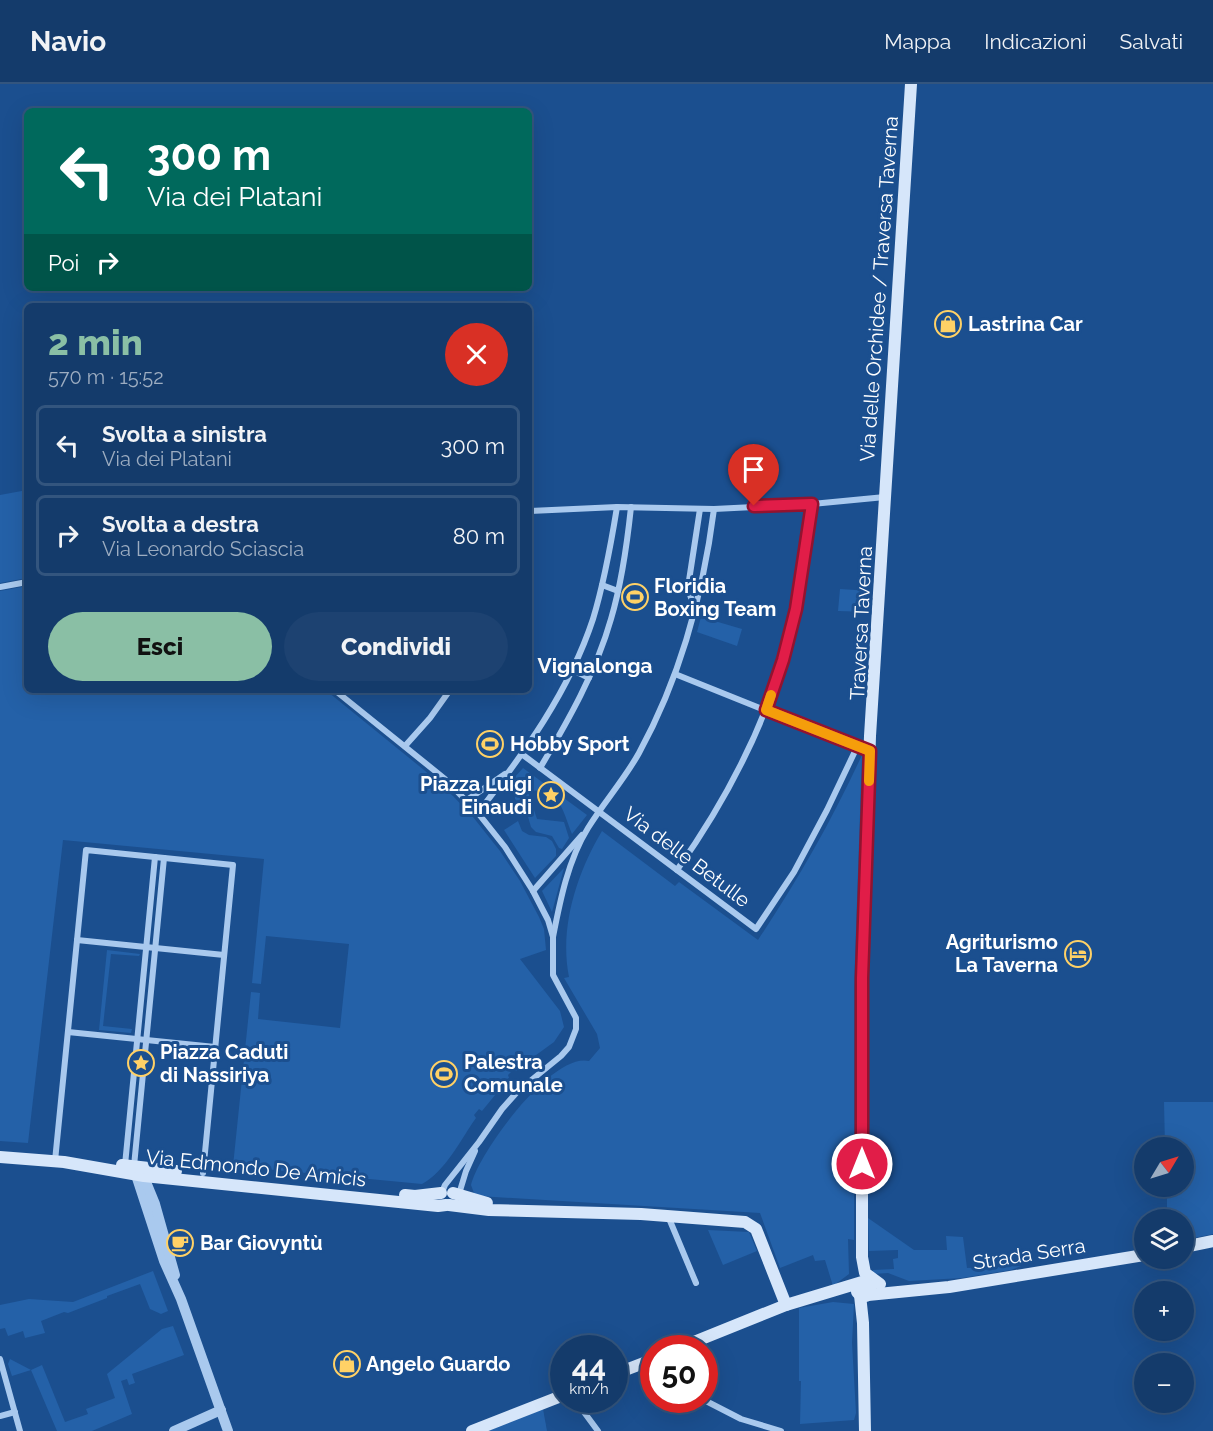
<!DOCTYPE html>
<html lang="it">
<head>
<meta charset="utf-8">
<style>
  :root { --surface:#143b6b; --page:#1d4271; --text:#f1f3f6; --muted:#9dadc1; --line:#33557e; --accent:#8abfa5 }
  body { margin:0; font-family:Raleway,sans-serif; background:var(--page); color:var(--text); height:100vh; display:flex; flex-direction:column; font-size:22px; white-space:nowrap }
  * { box-sizing:border-box; margin:0 }
  p { font-size:20px; color:var(--muted) }
  .icon { flex:none; width:33px; height:33px; fill:none; stroke:currentColor; stroke-width:2; stroke-linecap:round; stroke-linejoin:round }
  .map { position:relative; flex:1; overflow:hidden }
  .details { position:absolute; left:24px; top:219px; width:508px; height:390px; display:flex; flex-direction:column; background:var(--surface); border-radius:9px; box-shadow:0 6px 24px #0002,0 0 0 2px var(--line) }
  .details>* { flex:none }
  .guide { position:absolute; left:24px; top:24px; width:508px; height:183px; border-radius:9px; box-shadow:0 6px 24px #0002,0 0 0 2px var(--line); background:#00695c; color:#fff; overflow:hidden }
  .needle { width:39px; rotate:52deg }
  .controls { position:absolute; left:1134px; top:1053px; display:grid; gap:12px }
  .controls a { display:grid; place-items:center; width:60px; height:60px; border-radius:50%; background:var(--surface); box-shadow:0 6px 24px #0002,0 0 0 2px var(--line); font-size:30px }
  .speed { position:absolute; left:550px; top:1251px; display:flex; gap:12px; font-size:30px; font-weight:700; text-align:center }
  .speed>* { display:grid; place-content:center; width:78px; height:78px; border-radius:50%; background:var(--surface); box-shadow:0 6px 24px #0002,0 0 0 2px var(--line); line-height:1 }
  .speed small { font-size:15px; font-weight:400 }
  .speed .limit { border:9px solid #d22; background:#fff; color:#111 }
  .pin { position:absolute; display:grid; place-items:center; width:51px; height:51px; color:#fff; margin:-62px -26px; border-radius:50% 50% 50% 0; rotate:-45deg; box-shadow:0 0 6px #0007 }
  .pin .icon { rotate:45deg }
  .me { position:absolute; width:66px; margin:-33px; rotate:0deg; stroke-linejoin:round; filter:drop-shadow(0 0 4px #0008) }
  .turn { display:flex; align-items:center; gap:21px; height:126px; padding:0 24px; font-size:27px }
  .turn .icon { width:78px; height:78px; stroke-width:2.5 }
  .turn b { display:block; font-size:42px; line-height:51px }
  .then { display:flex; align-items:center; height:57px; padding:0 24px; background:#0003; gap:12px; font-size:22px }
  .round { display:grid; place-items:center; flex:none; width:63px; height:63px; border-radius:32px; background:var(--page) }
  .head { display:flex; align-items:center; justify-content:space-between; height:102px; padding:0 24px }
  h1 { font-size:36px; font-weight:800; line-height:45px; color:var(--accent) }
  .action { display:flex; gap:12px; margin-top:auto; padding:12px 24px }
  .action a { flex:1; height:69px; border-radius:36px; background:var(--accent); color:#111; font-size:24px; font-weight:800; line-height:69px; text-align:center }
  .action a+a { background:var(--page); color:var(--text) }
  ul { padding:0; list-style:none }
  li { display:flex; align-items:center; gap:18px; height:81px; margin:0 12px 9px; padding:0 12px; border:3px solid var(--line); border-radius:9px }
  li div { flex:1 }
  li b { display:block; font-size:22px }
  li em { font-style:normal }
  header { display:flex; align-items:center; gap:36px; box-sizing:border-box; height:84px; padding:0 30px; background:var(--surface); border-bottom:2px solid var(--line) }
  header strong { font-size:28px }
  nav { display:flex; gap:33px; margin-inline-start:auto; font-size:21px }
  .map>svg:first-child { display:block }
  .green { fill:#2461a8 }
  .lines { fill:none; stroke-linecap:round; stroke-linejoin:round }
  .minor { stroke:#a9c9ee; stroke-width:6 }
  .tertiary { stroke:#a9c9ee; stroke-width:10 }
  .secondary { stroke:#d6e6fa; stroke-width:12 }
  .route-casing { stroke:#92132f; stroke-width:15 }
  .route { stroke:#e11d48; stroke-width:10 }
  .slow { stroke:#f59e0b; stroke-width:10 }
  .labels { text-anchor:middle; stroke-width:6; stroke-linejoin:round; paint-order:stroke }
  .street-label { font-size:20px; fill:#fff; stroke:#1b4f8f }
  .poi-label { font-size:20px; font-weight:bold; fill:#fff; stroke:#1b4f8f; text-anchor:start }
  .neighbourhood-label { font-size:21px; font-weight:bold; fill:#fff; stroke:#1b4f8f }
</style>
</head>
<body>
<header>
<strong>Navio</strong>
<nav><a>Mappa</a><a>Indicazioni</a><a>Salvati</a></nav>
</header>
<div class="map">
<svg width="1213" height="1347" viewBox="0 0 1213 1347">
  <rect width="100%" height="100%" fill="#1b4f8f"/>
  <g class="green">
    <path d="M27 406V494L0 499V411Z"/>
    <path d="M27 502V606H329L328 608 424 686 453 712 473 733 500 767 520 797 539 833 544 845 546 866 520 875 560 927 564 943 554 958 532 974 517 987H512L508 991 509 994 482 1027 479 1025 474 1031 476 1034C461 1055 445 1088 422 1100L233 1082 251 908 260 909 258 935 340 944 349 860 266 852 261 900 252 899 264 775 63 756 28 1059 0 1057V507Z"/>
    <path d="M840 505 870 507 869 528 838 527Z"/>
    <path d="M701 533 742 545 737 562 697 548Z"/>
    <path d="M862 671 854 905V1156L848 1155 849 1190 833 1202 825 1176 815 1177 813 1171 780 1184 760 1129 479 1112 474 1109 471 1101C479 1068 552 968 589 977L600 964 597 950 564 894 569 893C559 843 577 789 602 747L675 802 679 798 758 856C799 794 831 738 862 671Z"/>
    <path d="M523 684 587 731 572 750C563 728 559 700 528 708L537 735 564 738 569 754 562 765 559 764 552 752 536 748 531 743 526 726 515 715 514 694Z"/>
    <path d="M518 737 522 747 529 751 546 753 552 757 556 765V772L535 794 504 746Z"/>
    <path d="M564 784 552 828 542 807Z"/>
    <path d="M107 866 140 870 139 872 111 870 103 942 132 945 131 949 99 946Z"/>
    <path d="M1164 1018H1213V1150L1184 1156V1136L1167 1135V1103L1184 1102V1064L1165 1063Z"/>
    <path d="M868 1134 914 1166H947L946 1152 963 1153 967 1184 1021 1182 1011 1186 962 1194 909 1197 888 1189 873 1190V1186L894 1185 893 1175 898 1174V1166L869 1167Z"/>
    <path d="M708 1146 749 1148 757 1167 723 1181Z"/>
    <path d="M153 1187 168 1227 161 1230 150 1225 140 1200 107 1212V1214L68 1229 64 1228 41 1237 45 1249 25 1254 23 1247 8 1252 5 1244 0 1245V1221L29 1215 73 1218Z"/>
    <path d="M833 1218 854 1220 852 1259 856 1329 854 1336 800 1340 801 1297H799V1224Z"/>
    <path d="M173 1242 184 1271 132 1290 135 1299 129 1301 127 1295 121 1297 132 1330 92 1347H57L31 1286 12 1292 8 1280 10 1275 31 1286 42 1281 65 1338 88 1330 86 1325 115 1314 107 1290 162 1245Z"/>
    <path d="M543 1325 547 1347H487Z"/>
  </g>
  <g class="lines">
    <g class="minor">
      <path d="M530 427 617 423 714 425 812 420 885 413"/>
      <path d="M602 501 618 507"/>
      <path d="M0 503 27 498"/>
      <path d="M695 529 688 503 700 425"/>
      <path d="M571 585 589 594"/>
      <path d="M675 590 857 663 870 667"/>
      <path d="M339 606 337 608 445 695 478 729 505 763 533 807 548 836 553 853V891L576 934V945L569 963 561 972 518 1007 502 1025 479 1058 445 1101 442 1108"/>
      <path d="M405 662 430 634 450 606"/>
      <path d="M523 671 756 845 794 788 827 726 857 663"/>
      <path d="M540 684C568 637 596 588 611 535 622 498 627 461 631 423"/>
      <path d="M467 716 505 690"/>
      <path d="M478 729C524 669 569 608 593 535 604 499 611 460 617 423"/>
      <path d="M677 786C733 707 776 621 796 525 804 490 807 455 812 420"/>
      <path d="M533 807 582 751"/>
      <path d="M553 853C560 817 568 776 588 744 604 718 624 696 639 669 681 592 703 511 714 425"/>
      <path d="M77 856 224 871"/>
      <path d="M68 948 215 963"/>
      <path d="M55 1077 86 766 233 781 203 1089"/>
      <path d="M125 1081 155 773"/>
      <path d="M134 1082 164 774"/>
      <path d="M459 1110 466 1087 475 1067"/>
      <path d="M668 1132 696 1199"/>
      <path d="M0 1275 20 1347"/>
      <path d="M575 1316 598 1347"/>
      <path d="M704 1316 741 1335 781 1347"/>
      <path d="M0 1332 15 1328"/>
    </g>
    <g class="tertiary">
      <path d="M134 1085 164 1177 181 1215 228 1347"/>
      <path d="M143 1086 146 1098 155 1120 175 1191"/>
      <path d="M174 1347 221 1326"/>
    </g>
    <g class="secondary">
      <path d="M0 1073 64 1078 144 1092 438 1122 446 1121"/>
      <path d="M122 1081 176 1087"/>
      <path d="M453 1109 487 1119"/>
      <path d="M405 1111 415 1112 441 1109"/>
      <path d="M449 1121 489 1126 641 1130 745 1138 756 1145 786 1221"/>
      <path d="M1184 1163 1213 1157"/>
      <path d="M880 1200 865 1189 862 1173V894L870 652 911 0"/>
      <path d="M860 1211 863 1239 865 1347"/>
      <path d="M868 1211 949 1203 1144 1171"/>
      <path d="M679 1264 786 1221 862 1198 870 1202V1208L866 1212 860 1211 857 1208 858 1201"/>
      <path d="M615 1290 654 1275"/>
      <path d="M472 1347 564 1311"/>
    </g>
  </g>
  <g class="lines">
    <defs>
      <path id="route" d="M754 422 812 420 796 525 783 576 766 626 870 667 862 894V1080"/>
    </defs>
    <use href="#route" class="route-casing"/>
    <use href="#route" class="route"/>
    <path class="slow" d="M771 611 766 626 870 667 869 697"/>
  </g>
  <defs>
    <symbol id="shop-ring" viewBox="-11 -11 22 22"><circle r="9.5" fill="#1b4f8f" stroke="#ffd166" stroke-width="1.5"/><path d="M-5-2.5h2.3a2.7 3.5 0 0 1 5.4 0H5L5.5 6h-11ZM-1.5-2.5h3a1.5 2.3 0 0 0-3 0Z" fill="#ffd166"/></symbol>
    <symbol id="stadium-ring" viewBox="-11 -11 22 22"><circle r="9.5" fill="#1b4f8f" stroke="#ffd166" stroke-width="1.5"/><path d="M0-5a6.5 5 0 1 0 0 10a6.5 5 0 1 0 0-10ZM-3.5-1.8h7v3.6h-7Z" fill="#ffd166"/></symbol>
    <symbol id="sight-ring" viewBox="-11 -11 22 22"><circle r="9.5" fill="#1b4f8f" stroke="#ffd166" stroke-width="1.5"/><path d="M0-6L1.8-2.2L6-1.7L2.9 1.2L3.7 5.4L0 3.3L-3.7 5.4L-2.9 1.2L-6-1.7L-1.8-2.2Z" fill="#ffd166"/></symbol>
    <symbol id="hotel-ring" viewBox="-11 -11 22 22"><circle r="9.5" fill="#1b4f8f" stroke="#ffd166" stroke-width="1.5"/><path d="M-6-4.5h1.5V1H6V5H4.5V3h-9V5H-6ZM-4 0a1.8 1.8 0 1 1 3.6 0ZM.5 0V-2.5h3Q6-2.5 6 0Z" fill="#ffd166"/></symbol>
    <symbol id="cafe-ring" viewBox="-11 -11 22 22"><circle r="9.5" fill="#1b4f8f" stroke="#ffd166" stroke-width="1.5"/><path d="M-5.5-4.5H6V0H3Q3 3.5 0 3.5H-2.5Q-5.5 3.5-5.5 0ZM3-3.2v2h1.7v-2ZM-6 4.5H4V6H-6Z" fill="#ffd166"/></symbol>
  </defs>
  <g fill-rule="evenodd">
    <use href="#shop-ring" x="933" y="225" width="30" height="30"/>
    <use href="#stadium-ring" x="620" y="498" width="30" height="30"/>
    <use href="#stadium-ring" x="475" y="645" width="30" height="30"/>
    <use href="#sight-ring" x="536" y="696" width="30" height="30"/>
    <use href="#hotel-ring" x="1063" y="855" width="30" height="30"/>
    <use href="#sight-ring" x="126" y="964" width="30" height="30"/>
    <use href="#stadium-ring" x="429" y="975" width="30" height="30"/>
    <use href="#cafe-ring" x="165" y="1144" width="30" height="30"/>
    <use href="#shop-ring" x="332" y="1265" width="30" height="30"/>
  </g>
  <g class="labels">
    <g class="street-label">
      <text transform="translate(879 205) rotate(-86)" y="7">Via delle Orchidee / Traversa Taverna</text>
      <text transform="translate(861 539) rotate(-87)" y="7">Traversa Taverna</text>
      <text transform="translate(687 773) rotate(37)" y="7">Via delle Betulle</text>
      <text transform="translate(256 1084) rotate(6)" y="7">Via Edmondo De Amicis</text>
      <text transform="translate(1029 1170) rotate(-9)" y="7">Strada Serra</text>
    </g>
    <g class="poi-label">
      <text x="968" y="247">Lastrina Car</text>
      <text x="654" y="509">Floridia<tspan x="654" dy="23">Boxing Team</tspan></text>
      <text x="510" y="667">Hobby Sport</text>
      <text x="532" y="707" text-anchor="end">Piazza Luigi<tspan x="532" dy="23">Einaudi</tspan></text>
      <text x="1058" y="865" text-anchor="end">Agriturismo<tspan x="1058" dy="23">La Taverna</tspan></text>
      <text x="160" y="975">Piazza Caduti<tspan x="160" dy="23">di Nassiriya</tspan></text>
      <text x="464" y="985">Palestra<tspan x="464" dy="23">Comunale</tspan></text>
      <text x="200" y="1166">Bar Giovyntù</text>
      <text x="366" y="1287">Angelo Guardo</text>
    </g>
    <g class="neighbourhood-label">
      <text x="595" y="589">Vignalonga</text>
    </g>
  </g>
</svg>
<div class="controls">
<a><svg class="needle" viewBox="-14 -14 28 28"><path d="M0-13l5 13h-10z" fill="#e53935"/><path d="M0 13l5-13h-10z" fill="#9dadc1"/></svg></a>
<a><svg class="icon" aria-label="layers" viewBox="0 0 24 24"><path d="M12 4l9 5-9 5-9-5zM3 14l9 5 9-5"/></svg></a>
<a>+</a>
<a>−</a>
</div>
<div class="speed"><div>44<small>km/h</small></div><div class="limit">50</div></div>
<div class="pin" style="left:754px;top:422px;background:#d93025"><svg class="icon" aria-label="arrive" viewBox="0 0 24 24"><path d="M6 21V4h12l-3 4 3 4H6"/></svg></div>
<svg class="me" style="left:862px;top:1080px" viewBox="-20 -20 40 40"><circle r="17" fill="#e11d48" stroke="#fff" stroke-width="3"/><path d="M0-11L8 9 0 5-8 9z" fill="#fff"/></svg>
<div class="guide">
<div class="turn"><svg class="icon" aria-label="left" viewBox="0 0 24 24"><path d="M17 20v-9H6M10 6l-5 5 5 5"/></svg><div><b>300 m</b>Via dei Platani</div></div>
<div class="then">Poi<svg class="icon" aria-label="right" viewBox="0 0 24 24"><path d="M7 20v-9h11M14 6l5 5-5 5"/></svg></div>
</div>
<section class="details">
<div class="head"><div><h1>2 min</h1><p>570 m · 15:52</p></div><a class="round" style="background:#d93025;color:#fff"><svg class="icon" aria-label="close" viewBox="0 0 24 24"><path d="M6 6l12 12M18 6L6 18"/></svg></a></div>
<ul>
<li><svg class="icon" aria-label="left" viewBox="0 0 24 24"><path d="M17 20v-9H6M10 6l-5 5 5 5"/></svg><div><b>Svolta a sinistra</b><p>Via dei Platani</p></div><em>300 m</em></li>
<li><svg class="icon" aria-label="right" viewBox="0 0 24 24"><path d="M7 20v-9h11M14 6l5 5-5 5"/></svg><div><b>Svolta a destra</b><p>Via Leonardo Sciascia</p></div><em>80 m</em></li>
</ul>
<div class="action"><a>Esci</a><a>Condividi</a></div>
</section>
</div>
</body>
</html>
